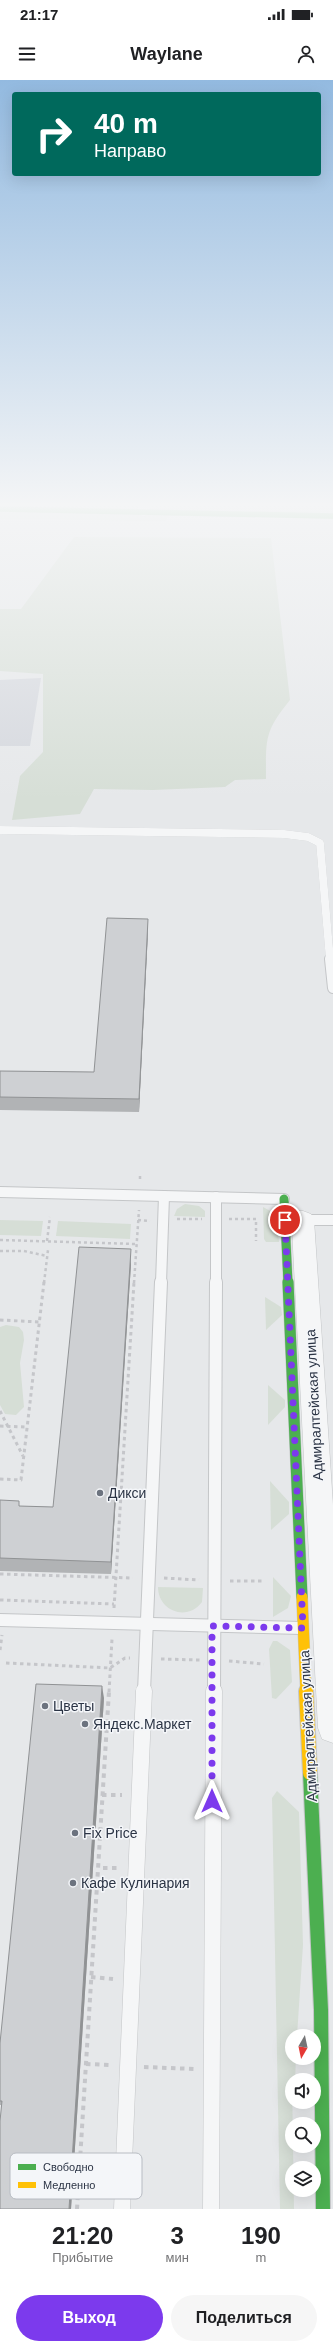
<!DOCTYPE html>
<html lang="ru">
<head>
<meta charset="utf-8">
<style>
  :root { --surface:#fff; --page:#f6f6f6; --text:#202124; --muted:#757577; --accent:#7c3aed }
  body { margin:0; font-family:Arial,sans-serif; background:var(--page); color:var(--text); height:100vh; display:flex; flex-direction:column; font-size:15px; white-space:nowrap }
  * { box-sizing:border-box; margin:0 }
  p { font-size:13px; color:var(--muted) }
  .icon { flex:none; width:22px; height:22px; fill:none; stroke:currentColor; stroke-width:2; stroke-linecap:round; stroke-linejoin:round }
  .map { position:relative; height:2129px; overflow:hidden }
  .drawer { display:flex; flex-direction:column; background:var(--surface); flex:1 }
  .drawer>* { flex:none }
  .top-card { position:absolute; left:12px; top:12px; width:309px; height:84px; border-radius:4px; box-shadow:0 4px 16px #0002; background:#00695c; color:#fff; overflow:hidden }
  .needle { width:26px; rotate:189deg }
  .buttons { position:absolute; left:285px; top:1949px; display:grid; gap:8px }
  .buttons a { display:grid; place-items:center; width:36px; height:36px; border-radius:50%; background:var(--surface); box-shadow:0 4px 16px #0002; font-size:20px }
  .pin { position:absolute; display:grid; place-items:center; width:34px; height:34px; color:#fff; margin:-17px; border:2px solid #fff; border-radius:50%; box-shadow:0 1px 4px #0007 }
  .me { position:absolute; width:44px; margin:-22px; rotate:0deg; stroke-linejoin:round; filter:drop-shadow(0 0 3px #0008) }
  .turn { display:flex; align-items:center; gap:14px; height:84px; padding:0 16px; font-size:18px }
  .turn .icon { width:52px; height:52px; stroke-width:2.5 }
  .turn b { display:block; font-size:28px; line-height:34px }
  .eta { display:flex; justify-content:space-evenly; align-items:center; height:68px; text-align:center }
  .eta b { font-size:24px; font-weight:700; line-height:28px }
  .button { display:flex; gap:8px; margin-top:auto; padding:8px 16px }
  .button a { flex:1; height:46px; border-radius:24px; background:var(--accent); color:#fff; font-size:16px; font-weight:700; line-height:46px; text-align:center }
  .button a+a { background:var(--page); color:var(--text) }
  .status { display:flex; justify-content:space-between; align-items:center; height:28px; padding:0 20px; background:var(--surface); direction:ltr }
  .status svg { height:11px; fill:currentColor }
  header { display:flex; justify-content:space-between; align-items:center; height:52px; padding:0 16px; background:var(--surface); font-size:18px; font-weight:700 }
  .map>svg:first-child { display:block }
  .built { fill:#d4d7dd }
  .green { fill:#d6ded6 }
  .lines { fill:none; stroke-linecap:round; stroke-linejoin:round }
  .lane-far3-casing { stroke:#c4c6c8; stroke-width:8 }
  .lane-far2-casing { stroke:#c4c6c8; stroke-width:12 }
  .lane-far1-casing { stroke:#c4c6c8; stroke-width:14 }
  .lane-casing { stroke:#c4c6c8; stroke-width:17 }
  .street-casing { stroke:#c4c6c8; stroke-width:1 }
  .fast-far3-casing { stroke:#c4c6c8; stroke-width:6 }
  .fast-far2-casing { stroke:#c4c6c8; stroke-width:10 }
  .fast-far1-casing { stroke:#c4c6c8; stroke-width:12 }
  .fast-casing { stroke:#c4c6c8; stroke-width:16 }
  .slow-far1-casing { stroke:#c4c6c8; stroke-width:12 }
  .slow-casing { stroke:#c4c6c8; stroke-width:16 }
  .path-far2 { stroke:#c5c6ca; stroke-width:2.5; stroke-dasharray:3 3; stroke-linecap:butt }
  .path-far1 { stroke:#c5c6ca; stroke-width:3; stroke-dasharray:3.5 3.5; stroke-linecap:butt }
  .path { stroke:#c5c6ca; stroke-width:4; stroke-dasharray:4.5 4.5; stroke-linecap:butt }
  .lane-far3 { stroke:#f5f6f7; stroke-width:8 }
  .lane-far2 { stroke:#f5f6f7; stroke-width:10 }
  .lane-far1 { stroke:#f5f6f7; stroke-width:12 }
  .lane { stroke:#f5f6f7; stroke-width:16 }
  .street { fill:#f5f6f7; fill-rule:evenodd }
  .fast-far3 { stroke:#4caf50; stroke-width:5.5 }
  .fast-far2 { stroke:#4caf50; stroke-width:9 }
  .fast-far1 { stroke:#4caf50; stroke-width:11 }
  .fast { stroke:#4caf50; stroke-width:14 }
  .slow-far1 { stroke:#ffc107; stroke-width:11 }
  .slow { stroke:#ffc107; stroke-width:14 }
  .wall { fill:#b1b3b5 }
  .shaded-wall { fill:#909294 }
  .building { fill:#ced0d3; stroke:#909294 }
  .route { stroke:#7c3aed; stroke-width:7; stroke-dasharray:0 12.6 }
  .poi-dot { fill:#6c737f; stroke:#f4f6f9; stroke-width:1.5 }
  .labels { text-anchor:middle; stroke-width:3; stroke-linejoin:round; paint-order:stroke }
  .near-street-label { font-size:14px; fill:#2b3445; stroke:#f4f6f9 }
  .near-poi-label { font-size:14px; fill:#2b3445; stroke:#f4f6f9; text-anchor:start }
  .key { fill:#f4f6f9; stroke:#b8bcc3; stroke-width:1 }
  .key-label { font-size:11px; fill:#2b3445 }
</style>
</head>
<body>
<div class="status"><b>21:17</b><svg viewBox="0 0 49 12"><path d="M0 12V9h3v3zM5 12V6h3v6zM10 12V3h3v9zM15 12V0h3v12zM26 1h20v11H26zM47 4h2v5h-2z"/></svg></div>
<header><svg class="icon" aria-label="menu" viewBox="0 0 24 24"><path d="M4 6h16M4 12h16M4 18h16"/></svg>Waylane<svg class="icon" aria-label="person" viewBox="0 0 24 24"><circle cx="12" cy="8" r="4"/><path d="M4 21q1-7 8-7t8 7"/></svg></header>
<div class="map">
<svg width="333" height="2129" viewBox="0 0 333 2129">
  <rect width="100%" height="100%" fill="#e6e8ea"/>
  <path class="built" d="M41 598 30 666H0V600Z"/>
  <g class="green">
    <path d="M0 422H333V439L168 436 166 441 0 439Z"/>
    <path d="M74 457 271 458 290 620C264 652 266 659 266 699L235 700 225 707 153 710 94 709 80 734 12 740 20 696 43 672V594L0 591V529H21Z"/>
    <path d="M185 1124 199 1126 205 1131V1137L174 1136 177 1129Z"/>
    <path d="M263 1127 276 1134 279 1162H266L264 1159Z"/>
    <path d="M0 1140 43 1141 41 1156 0 1155Z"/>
    <path d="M58 1141 131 1144 130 1159 56 1156Z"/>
    <path d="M265 1217 281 1227 282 1235 266 1250Z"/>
    <path d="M6 1245 19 1247 23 1252 24 1260 20 1283 24 1327 16 1335 5 1334 0 1325V1247Z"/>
    <path d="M268 1305 285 1320V1327L268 1345Z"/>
    <path d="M270 1401 289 1422V1434L271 1450Z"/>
    <path d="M273 1497 291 1516 288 1528 273 1537Z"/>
    <path d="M158 1507 203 1508 202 1522C187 1542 158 1531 158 1507Z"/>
    <path d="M273 1561H277L290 1570 292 1602 276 1619 272 1618 269 1569Z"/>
    <path d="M277 1711 299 1732 303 1865 297 1956H292V1978H296L295 2000H292L294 2129H280L272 1718Z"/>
  </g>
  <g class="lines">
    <defs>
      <path id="lane-far3" d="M0 750 284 754 308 757 320 763 330 880"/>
      <g id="lane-far2">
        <path d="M330 879 333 908"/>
        <path d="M0 1112 284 1119"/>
        <path d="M303 1140H333"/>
        <path d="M161 1203 164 1116"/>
        <path d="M216 1203V1117"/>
      </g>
      <g id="lane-far1">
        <path d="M0 1540 301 1548"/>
        <path d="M144 1612 161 1202"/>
        <path d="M214 1612 216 1202"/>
      </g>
      <g id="lane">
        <path d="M122 2129 144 1611"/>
        <path d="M211 2129 214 1611"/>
      </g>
      <g id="street">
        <path d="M140 422H152L147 435 143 436 137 433Z"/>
        <path d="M285 1131H303L311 1134 314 1140 333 1425V1663L322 1659 318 1648 292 1149 277 1146 274 1140 277 1134Z"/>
      </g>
      <path id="fast-far3" d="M0 429 333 436"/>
      <path id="fast-far2" d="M284 1119 288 1203"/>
      <path id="fast-far1" d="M288 1202 302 1517"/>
      <path id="fast" d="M310 1693 321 1930 323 2129"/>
      <path id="slow-far1" d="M302 1517 306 1612"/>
      <path id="slow" d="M306 1611 310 1693"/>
    </defs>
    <use href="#lane-far3" class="lane-far3-casing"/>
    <use href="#lane-far2" class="lane-far2-casing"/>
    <use href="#lane-far1" class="lane-far1-casing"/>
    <use href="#lane" class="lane-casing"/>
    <use href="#street" class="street-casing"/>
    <use href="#fast-far3" class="fast-far3-casing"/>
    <use href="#fast-far2" class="fast-far2-casing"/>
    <use href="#fast-far1" class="fast-far1-casing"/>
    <use href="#fast" class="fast-casing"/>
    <use href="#slow-far1" class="slow-far1-casing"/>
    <use href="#slow" class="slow-casing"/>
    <g class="path-far2">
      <path d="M140 1096V1102"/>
      <path d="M177 1139H202"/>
      <path d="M229 1139H256V1161"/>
      <path d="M138 1140 150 1141"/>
      <path d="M0 1160 136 1164"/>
      <path d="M47 1161 50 1137"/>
      <path d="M0 1171H24L47 1176"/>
      <path d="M44 1203 48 1170"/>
      <path d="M134 1203 139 1130"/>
    </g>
    <g class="path-far1">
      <path d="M0 1240 40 1242"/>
      <path d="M0 1331 23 1376"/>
      <path d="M0 1346 27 1347"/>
      <path d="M0 1399 21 1400 44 1202"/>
      <path d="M0 1494 133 1498"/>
      <path d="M164 1498 199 1500"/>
      <path d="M230 1501H263"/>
      <path d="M0 1520 114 1524"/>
      <path d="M114 1528 134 1202"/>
      <path d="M0 1570 2 1555"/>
      <path d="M161 1579 200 1580"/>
      <path d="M229 1581 264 1584"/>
      <path d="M6 1583 110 1588 125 1578H130"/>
      <path d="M109 1612 112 1559"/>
    </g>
    <g class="path">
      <path d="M102 1715H122"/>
      <path d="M103 1788H119"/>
      <path d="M91 1897 113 1899"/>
      <path d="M86 1984 111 1985"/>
      <path d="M144 1987 195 1989"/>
      <path d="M79 2095 101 2096"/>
      <path d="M77 2129 109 1611"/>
    </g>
    <use href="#lane-far3" class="lane-far3"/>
    <use href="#lane-far2" class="lane-far2"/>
    <use href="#lane-far1" class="lane-far1"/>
    <use href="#lane" class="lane"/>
    <use href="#street" class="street"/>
    <use href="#fast-far3" class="fast-far3"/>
    <use href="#fast-far2" class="fast-far2"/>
    <use href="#fast-far1" class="fast-far1"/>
    <use href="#fast" class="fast"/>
    <use href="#slow-far1" class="slow-far1"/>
    <use href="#slow" class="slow"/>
  </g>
  <g class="wall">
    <path d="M93 422H139L138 425H93Z"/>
    <path d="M148 851 139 1032 0 1030V991L94 992Z"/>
    <path d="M131 1184 111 1494 0 1491V1420L20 1426 53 1427Z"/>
    <path d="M104 1618 71 2129H0L2 2025H0V1963Z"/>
  </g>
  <g class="shaded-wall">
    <path d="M148 839V851L139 1032V1019Z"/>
    <path d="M131 1169V1184L111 1494V1482Z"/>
    <path d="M102 1606 104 1618 71 2129H69Z"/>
  </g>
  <g class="building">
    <path d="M107 838 148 839 139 1019 0 1017V991L94 992Z"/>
    <path d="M79 1167 131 1169 111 1482 0 1478V1420L19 1421V1426L53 1427Z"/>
    <path d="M36 1604 102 1606 69 2129H0V2041L2 2021H0V1963Z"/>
  </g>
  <linearGradient id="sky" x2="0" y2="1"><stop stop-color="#93bae0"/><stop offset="0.59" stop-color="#f4f5f6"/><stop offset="1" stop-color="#f4f5f6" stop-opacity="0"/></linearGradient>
  <rect width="333" height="720" fill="url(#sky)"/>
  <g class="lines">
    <path class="route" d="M212 1721V1546L303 1548 285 1140"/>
  </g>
  <g class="poi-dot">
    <circle cx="100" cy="1413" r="4"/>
    <circle cx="45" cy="1626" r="4"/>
    <circle cx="85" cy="1644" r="4"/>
    <circle cx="75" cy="1753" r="4"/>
    <circle cx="73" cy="1803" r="4"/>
  </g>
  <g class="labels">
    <g class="near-street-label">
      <text transform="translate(314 1325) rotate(-93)" y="5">Адмиралтейская улица</text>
      <text transform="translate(308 1646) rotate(-93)" y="5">Адмиралтейская улица</text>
    </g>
    <g class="near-poi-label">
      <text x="108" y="1418">Дикси</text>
      <text x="53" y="1631">Цветы</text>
      <text x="93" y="1649">Яндекс.Маркет</text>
      <text x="83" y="1758">Fix Price</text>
      <text x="81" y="1808">Кафе Кулинария</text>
    </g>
  </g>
  <rect x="10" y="2073" width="132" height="46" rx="6" class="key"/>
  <rect x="18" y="2084" width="18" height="6" fill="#4caf50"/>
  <rect x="18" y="2102" width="18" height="6" fill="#ffc107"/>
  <g class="key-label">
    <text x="43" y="2091">Свободно</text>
    <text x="43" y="2109">Медленно</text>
  </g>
</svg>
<div class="buttons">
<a><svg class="needle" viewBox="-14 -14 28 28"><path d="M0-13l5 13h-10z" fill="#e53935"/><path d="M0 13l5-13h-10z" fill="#757577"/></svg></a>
<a><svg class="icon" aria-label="sound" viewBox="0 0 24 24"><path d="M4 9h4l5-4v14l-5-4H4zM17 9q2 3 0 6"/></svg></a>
<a><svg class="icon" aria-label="search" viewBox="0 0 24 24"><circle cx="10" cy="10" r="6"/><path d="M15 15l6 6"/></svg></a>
<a><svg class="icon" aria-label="layers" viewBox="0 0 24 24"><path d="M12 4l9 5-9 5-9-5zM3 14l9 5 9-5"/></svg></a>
</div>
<div class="pin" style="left:285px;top:1140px;background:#d93025"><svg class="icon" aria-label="arrive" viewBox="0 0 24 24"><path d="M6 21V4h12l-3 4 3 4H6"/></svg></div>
<svg class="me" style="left:212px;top:1721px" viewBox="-20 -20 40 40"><path d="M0-17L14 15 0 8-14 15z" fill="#7c3aed" stroke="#fff" stroke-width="4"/></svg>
<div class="top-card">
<div class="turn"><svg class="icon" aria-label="right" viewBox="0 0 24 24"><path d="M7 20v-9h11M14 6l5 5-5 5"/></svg><div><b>40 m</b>Направо</div></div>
</div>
</div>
<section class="drawer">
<div class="eta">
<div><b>21:20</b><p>Прибытие</p></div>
<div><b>3</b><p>мин</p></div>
<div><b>190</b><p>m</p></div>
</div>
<div class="button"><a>Выход</a><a>Поделиться</a></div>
</section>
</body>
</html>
